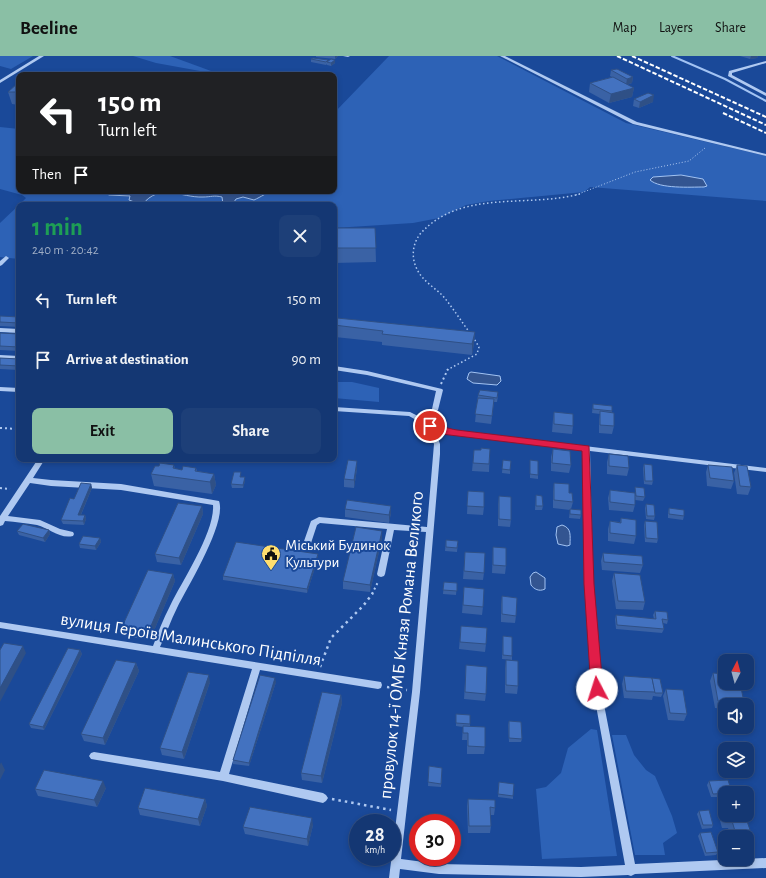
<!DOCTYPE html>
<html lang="en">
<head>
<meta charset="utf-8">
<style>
  :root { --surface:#143773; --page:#1d3f78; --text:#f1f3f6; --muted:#9dacc4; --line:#335185; --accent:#8abfa5 }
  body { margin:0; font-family:"Alegreya Sans",sans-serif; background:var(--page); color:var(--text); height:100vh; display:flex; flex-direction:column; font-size:15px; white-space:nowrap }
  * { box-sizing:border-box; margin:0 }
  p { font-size:13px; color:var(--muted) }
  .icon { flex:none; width:22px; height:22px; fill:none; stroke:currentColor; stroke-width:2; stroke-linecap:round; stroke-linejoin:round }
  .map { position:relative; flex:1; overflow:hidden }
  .panel { position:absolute; left:16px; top:146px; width:321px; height:260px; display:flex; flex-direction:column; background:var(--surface); border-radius:8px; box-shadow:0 2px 6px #0003,0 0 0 1px var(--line) }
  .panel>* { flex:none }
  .guide { position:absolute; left:16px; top:16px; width:321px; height:122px; border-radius:8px; box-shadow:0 2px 6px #0003,0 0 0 1px var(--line); background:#202124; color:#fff; overflow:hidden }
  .needle { width:26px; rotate:6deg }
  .controls { position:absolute; left:718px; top:598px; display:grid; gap:8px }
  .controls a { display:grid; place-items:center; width:36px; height:36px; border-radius:8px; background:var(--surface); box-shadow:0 2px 6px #0003,0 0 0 1px var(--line); font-size:20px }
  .speed { position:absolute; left:349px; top:758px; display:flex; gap:8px; font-size:20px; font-weight:700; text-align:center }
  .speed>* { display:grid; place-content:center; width:52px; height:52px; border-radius:50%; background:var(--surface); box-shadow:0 2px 6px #0003,0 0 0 1px var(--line); line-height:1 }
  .speed small { font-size:10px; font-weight:400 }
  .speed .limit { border:6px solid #d22; background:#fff; color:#111 }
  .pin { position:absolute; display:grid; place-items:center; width:34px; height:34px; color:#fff; margin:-17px; border:2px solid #fff; border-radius:50%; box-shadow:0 1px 4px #0007 }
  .me { position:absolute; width:44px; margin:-22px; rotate:355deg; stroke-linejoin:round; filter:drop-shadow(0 0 3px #0008) }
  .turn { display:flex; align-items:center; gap:14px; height:84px; padding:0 16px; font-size:18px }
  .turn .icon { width:52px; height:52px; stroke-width:2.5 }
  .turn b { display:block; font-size:28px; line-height:34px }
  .then { display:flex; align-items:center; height:38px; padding:0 16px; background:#0003; gap:8px; font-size:15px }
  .round { display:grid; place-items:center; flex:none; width:42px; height:42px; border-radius:8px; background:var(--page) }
  .overview { display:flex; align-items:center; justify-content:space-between; height:68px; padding:0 16px }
  h1 { font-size:24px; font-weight:700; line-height:30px; color:#1e9e55 }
  .action { display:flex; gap:8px; margin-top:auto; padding:8px 16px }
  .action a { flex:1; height:46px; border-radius:8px; background:var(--accent); color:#111; font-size:16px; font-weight:700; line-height:46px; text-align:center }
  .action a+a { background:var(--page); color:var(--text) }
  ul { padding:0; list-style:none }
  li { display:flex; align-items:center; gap:12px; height:60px; padding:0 16px }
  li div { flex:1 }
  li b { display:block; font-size:15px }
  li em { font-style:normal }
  header { display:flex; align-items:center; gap:24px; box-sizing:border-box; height:56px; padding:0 20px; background:var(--accent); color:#111 }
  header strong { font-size:19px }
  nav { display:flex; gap:22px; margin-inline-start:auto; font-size:14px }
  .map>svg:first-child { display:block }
  .green { fill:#2d62b6; fill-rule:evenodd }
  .water { fill:#335591; stroke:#a2c3f3 }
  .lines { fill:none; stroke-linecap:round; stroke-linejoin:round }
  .stream { stroke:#a2c3f3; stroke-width:2 }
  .path-far3 { stroke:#afc9f1; stroke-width:1; stroke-dasharray:1 2; stroke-linecap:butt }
  .path-far2 { stroke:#afc9f1; stroke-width:1.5; stroke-dasharray:1.5 2.5; stroke-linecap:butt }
  .path-far1 { stroke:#afc9f1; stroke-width:2; stroke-dasharray:2 3; stroke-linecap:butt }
  .path { stroke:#afc9f1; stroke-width:2.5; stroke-dasharray:2.5 4; stroke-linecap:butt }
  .minor { fill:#afc9f1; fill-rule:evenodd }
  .rail { stroke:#fff; stroke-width:2; stroke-dasharray:4.5 2; stroke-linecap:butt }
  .wall { fill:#3a62a5 }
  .shaded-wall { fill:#2f5086 }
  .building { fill:#4372c0; stroke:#2f5086 }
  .route { fill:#e11d48; stroke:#92132f }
  .labels { text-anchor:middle; stroke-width:4; stroke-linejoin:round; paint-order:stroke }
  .poi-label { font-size:15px; fill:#fff; stroke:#1a4999; text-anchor:start }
  .near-street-label { font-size:18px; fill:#fff; stroke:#1a4999 }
</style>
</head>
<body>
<header>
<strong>Beeline</strong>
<nav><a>Map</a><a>Layers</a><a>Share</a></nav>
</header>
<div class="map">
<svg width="766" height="822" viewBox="0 0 766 822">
  <rect width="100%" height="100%" fill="#1a4999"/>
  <g class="green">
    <path d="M0 0H33L11 13 0 10Z"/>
    <path d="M133 0H170L222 19 156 7Z"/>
    <path d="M389 0H497L626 67 766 100V145L590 131 584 136 489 145 466 149 439 162 413 167 334 172V149H19L26 142 22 139 0 133V71L19 73V135H102L109 139 148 142 160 136H173L204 141 213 139 222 141 223 147 243 141 254 144 264 138 275 135 291 138 301 135H334V57ZM681 119 703 123 704 131 654 127 653 121Z"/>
    <path d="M19 149V203L0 201V167Z"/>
    <path d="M334 326H352L379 332V346L334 342Z"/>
    <path d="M591 673 597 674 617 800 542 803 536 733 546 731 561 717 568 692Z"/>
    <path d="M612 679H626L634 699 646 714 655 720 672 760 677 777 663 787 665 799H635Z"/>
  </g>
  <g class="water">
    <path d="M681 119 703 123 707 130 704 131C690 131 660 133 650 124L653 121Z"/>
    <path d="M102 135H301C290 138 286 135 275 135 267 136 261 141 254 144L243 141 236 143 234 146 223 148 222 141C214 139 211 141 203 141 181 142 160 126 142 149L129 144 130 140 109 139Z"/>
    <path d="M471 316 500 320 501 325 497 329 473 327 467 323 469 317Z"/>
    <path d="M562 469C572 472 570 480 570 489L567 490 558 488 556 479 557 471Z"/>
    <path d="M536 516 545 522V533C539 536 534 533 531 529L530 521 533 517Z"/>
  </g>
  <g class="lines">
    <path class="stream" d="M672 0 725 23 766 45"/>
    <path class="path-far3" d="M576 139 635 116 689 105 705 92"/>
    <g class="path-far2">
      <path d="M470 277C461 265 453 252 443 240 434 231 421 224 416 211 411 200 413 186 421 177 461 133 528 152 580 138"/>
      <path d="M447 314 477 298 479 291 473 281"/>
    </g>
    <g class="path-far1">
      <path d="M441 328 448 313"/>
      <path d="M0 372 19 373"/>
      <path d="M0 432 10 433"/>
      <path d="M372 538 378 526"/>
    </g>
    <g class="path">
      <path d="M320 611 331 582 363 550 373 537"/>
      <path d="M387 631 407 634"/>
      <path d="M332 743 391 754"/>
    </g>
    <g class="minor">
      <path d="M39 0H44L0 27V24Z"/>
      <path d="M343 0H350L348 1Z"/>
      <path d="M500 0H505L637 66 766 98V100L633 68Z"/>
      <path d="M766 5V7L732 17V19L766 37V40L728 20 729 15Z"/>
      <path d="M6 200 9 202 2 209 0 210V205Z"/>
      <path d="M0 272 19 273V277L0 276Z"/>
      <path d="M0 299 19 300V304L0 303Z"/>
      <path d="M334 310 367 315 442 333 443 334 438 354 427 365 443 373 766 412V416L590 395 593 528 601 633 635 808 766 802V812L635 818 631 820 628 819 581 821 439 818 400 813 399 822H389L412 636 426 476 394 474 385 518 384 520 381 521 378 520 377 518 387 473 320 467 317 469 309 493H303L302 491 311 465 319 461 427 471 434 388 427 370 409 360 334 355V351L410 356 422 362 432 353 436 335 367 319 334 314ZM435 375 441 377 583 394 585 528 593 633 625 809 581 811 439 808 401 803 420 636 440 398V388Z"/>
      <path d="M0 331 19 332V336L0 335Z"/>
      <path d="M38 403H45L33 422 51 424 121 428 219 445C227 467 188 530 177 552 171 564 166 578 160 591L381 626 382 629 381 632 378 633 260 614 229 718 323 737 326 739 328 742 326 745 323 747 223 725 91 703 89 700 91 697 94 696 220 716 252 613 0 572V566L153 590C158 577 163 563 170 550 182 525 215 476 213 449L121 434 51 430 30 427 8 460 40 464 60 473 73 476 74 478 73 480C59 483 49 472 37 469 26 467 16 466 5 465L3 469 0 470V460Z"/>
    </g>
    <g class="rail">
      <path d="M617 0 766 69"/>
      <path d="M632 0 766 61"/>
      <path d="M723 57 766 77"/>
    </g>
  </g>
  <g class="wall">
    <path d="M316 0H338L335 3 316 1Z"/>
    <path d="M740 0H758L757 2 750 3Z"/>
    <path d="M311 3 328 5 335 7 331 10 327 9V8L326 9 311 6Z"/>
    <path d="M611 14 633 21 632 27 627 29 634 32 632 41 609 47 589 36 590 27 612 21 610 20Z"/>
    <path d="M19 26V49L12 48 8 36Z"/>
    <path d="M634 43 653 46 639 52 633 50Z"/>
    <path d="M334 172H375L376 206 334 207Z"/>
    <path d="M0 260 19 261V271L0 270Z"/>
    <path d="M334 269 475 276 474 287 472 299 382 289V286L335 281Z"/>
    <path d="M0 277 19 278V295L0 294Z"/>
    <path d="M0 302 19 303V314L0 313Z"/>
    <path d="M478 339 498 340 497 346H494L491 368 475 366Z"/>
    <path d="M593 348 612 355V357L614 370 612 378 599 377V363L600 358 592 357Z"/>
    <path d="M554 356 573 370 572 378 552 376 553 363Z"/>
    <path d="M490 393 489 416 472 415 474 394H481Z"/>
    <path d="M553 393 571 409 569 417 551 415V401Z"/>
    <path d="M609 398 629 412 627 420 607 418V406Z"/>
    <path d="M503 404 510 414V418L502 417Z"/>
    <path d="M530 404 538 419V423L530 422Z"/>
    <path d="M357 405V413L354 432 344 431V423Z"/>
    <path d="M644 408 653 425 652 429 644 428 643 412Z"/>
    <path d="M174 409 175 413 182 414 196 412 197 415 214 418 216 429 212 438 154 430 151 418 159 410Z"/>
    <path d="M708 409 734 425 731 433 707 430 706 416Z"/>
    <path d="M737 409 751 431 748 439 737 438 734 417Z"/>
    <path d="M245 425 243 432H232L231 428Z"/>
    <path d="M554 427 569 437 573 446 571 453 581 459 580 463 569 462 570 454 553 452V435Z"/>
    <path d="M91 428 92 432 81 459H85L86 463 84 469 63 468 61 464 74 443Z"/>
    <path d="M635 431 645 441 643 445 635 444V449L633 456 609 454 608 442 610 434 635 437Z"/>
    <path d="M468 435 484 451 483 459 467 458Z"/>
    <path d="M536 439 543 450 542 454H535Z"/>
    <path d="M499 440 511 464 510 471 498 470V448Z"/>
    <path d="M646 448 655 460 654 464 646 463 645 452Z"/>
    <path d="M202 450 203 458 181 509 157 506 155 498Z"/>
    <path d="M669 452 684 460 683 464 668 462V456Z"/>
    <path d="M345 453 391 457 389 467 345 461Z"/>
    <path d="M621 462 636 480 634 488 608 485V473L610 465 620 466Z"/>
    <path d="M645 465 658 483 657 487 645 486 644 469Z"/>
    <path d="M49 474 50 478 45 486 19 479 17 475Z"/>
    <path d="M100 482 101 486 96 494 80 492 79 488Z"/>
    <path d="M382 482 370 536 343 533V525Z"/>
    <path d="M446 484 458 485 457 496 445 495Z"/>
    <path d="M493 491 506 510 505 518 492 517Z"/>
    <path d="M465 496 484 517 483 524 463 523Z"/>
    <path d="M603 497 643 509 640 517 602 514 601 505Z"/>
    <path d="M318 498V502L307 537 223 524V520Z"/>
    <path d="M614 517 645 546 643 554 616 553 612 525Z"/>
    <path d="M173 518 175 525 150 584 123 580 121 573Z"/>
    <path d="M444 526 457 527 456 539 443 538Z"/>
    <path d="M464 531 483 551 482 559 462 557Z"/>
    <path d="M502 540 516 560 515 567 501 566V548Z"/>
    <path d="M655 555 668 564 667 568 663 567 664 573 662 577 616 573 615 563 616 559 654 563 653 559Z"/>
    <path d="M461 570 486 588 485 596 459 593Z"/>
    <path d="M503 580 512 600V604L502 603Z"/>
    <path d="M80 594 82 598 44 674 31 672 29 668Z"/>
    <path d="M506 604 518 630 517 638 505 637V612Z"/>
    <path d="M136 607 139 615 105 689 84 685 81 678Z"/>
    <path d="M466 609 486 638 485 645 464 643Z"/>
    <path d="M713 617 744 646 743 649H725V653L715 652 710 625Z"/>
    <path d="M624 620 663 637 661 641 653 640 652 644 624 642 622 628Z"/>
    <path d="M210 626 184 703 162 699 160 692Z"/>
    <path d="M276 626 249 710 233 708V704Z"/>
    <path d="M666 633 687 658 684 665 668 664 663 640Z"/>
    <path d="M341 639 342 647 322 727 302 724 301 717Z"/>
    <path d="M456 658 470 668V670L485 691 484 698H467V684H462L463 671 456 670Z"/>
    <path d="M509 665 522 683 521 686H509L508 669Z"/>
    <path d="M429 710 442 712 441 731 428 730Z"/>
    <path d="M709 725 725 737V741H711L707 729Z"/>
    <path d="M499 726 513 740V743L498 741Z"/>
    <path d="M106 732 97 751 38 740 35 733Z"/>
    <path d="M205 743 207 750 200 770 140 759 138 752Z"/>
    <path d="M468 743 495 752 494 759H491V770L490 777H468L467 750Z"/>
    <path d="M721 750 750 774 746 781H731L728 772H722L718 757Z"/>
    <path d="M699 755 713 769 712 772 702 773 697 758Z"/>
    <path d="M313 769 308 790 245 778 243 771Z"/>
    <path d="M700 777 718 796 716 799 705 800 698 780Z"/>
  </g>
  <g class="shaded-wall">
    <path d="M335 0H338L335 3Z"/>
    <path d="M751 0H758L757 2 750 3Z"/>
    <path d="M335 4V7L331 10V7Z"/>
    <path d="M633 21 632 27 626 29 627 23Z"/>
    <path d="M634 32 632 41 609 47 611 38Z"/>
    <path d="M654 39 653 46 639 52 640 46Z"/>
    <path d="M475 276 474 287 472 299V288Z"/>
    <path d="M357 405V413L354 432V424Z"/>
    <path d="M214 418 216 429 212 438 210 426Z"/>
    <path d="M245 421V425L243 432V429Z"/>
    <path d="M91 428 92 432 79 463 78 459Z"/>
    <path d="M202 450 203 458 181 509 179 502Z"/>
    <path d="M391 450V457L389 467V459Z"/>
    <path d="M85 459 86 463 84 469 83 465Z"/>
    <path d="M49 474 50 478 45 486 43 482Z"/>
    <path d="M382 475V482L370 536V529Z"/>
    <path d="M100 482 101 486 96 494 95 490Z"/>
    <path d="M318 498V502L307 537V533Z"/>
    <path d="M173 518 175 525 150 584 148 577Z"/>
    <path d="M23 590 26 597 0 646V632Z"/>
    <path d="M80 594 82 598 44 674 43 671Z"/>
    <path d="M136 607 139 615 105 689 103 682Z"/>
    <path d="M209 619 210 626 184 703 182 696Z"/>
    <path d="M275 622 276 626 249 710V707Z"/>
    <path d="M341 639 342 647 322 727 321 720Z"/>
    <path d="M1 706 5 714 0 724V709Z"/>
    <path d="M103 725 106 732 97 751 94 744Z"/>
    <path d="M205 743 207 750 200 770 198 763Z"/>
    <path d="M312 762 313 769 308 790 307 783Z"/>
  </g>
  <g class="building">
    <path d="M313 2 328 4 326 6 311 3Z"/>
    <path d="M331 3 335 4 331 7 327 6Z"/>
    <path d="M617 13 633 21 627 23 611 14Z"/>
    <path d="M613 21 634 32 611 38 590 27Z"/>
    <path d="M19 26V36H8Z"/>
    <path d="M648 37 654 39 640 46 634 43Z"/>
    <path d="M334 172H375L376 192H334Z"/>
    <path d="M0 260 19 261V267L0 266Z"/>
    <path d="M337 262 475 276 472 288 382 278 383 275 334 269Z"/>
    <path d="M0 277 19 278V291L0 290Z"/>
    <path d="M0 302 19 303V310L0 309Z"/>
    <path d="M480 334 498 336 497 342 478 339Z"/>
    <path d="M478 342 494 343 492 360 475 358Z"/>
    <path d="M593 348 612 350V355L593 353Z"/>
    <path d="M600 355 614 357V370L600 369Z"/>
    <path d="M554 356 573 358V370L554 368Z"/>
    <path d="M481 392 490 393 489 408 473 407 474 394H481Z"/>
    <path d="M553 393 570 395 571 409 552 407Z"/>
    <path d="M609 398 628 400 629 412 609 410Z"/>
    <path d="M348 404 357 405 354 424 344 423Z"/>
    <path d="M503 404 511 405 510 414 502 413Z"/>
    <path d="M530 404 538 405V419L530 418Z"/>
    <path d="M160 407 174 409 173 412 182 414 183 410 196 412 195 415 214 418 210 426 151 418 155 410H159Z"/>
    <path d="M644 408 652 409 653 425H645Z"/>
    <path d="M708 409 732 411 734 425 710 422Z"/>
    <path d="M737 409 747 410 751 431 740 430Z"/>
    <path d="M234 416H241L240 421H245L243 429 231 428Z"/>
    <path d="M81 427 91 428 78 459H85L83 465 61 464 70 442 74 443Z"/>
    <path d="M554 427 569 428V437H572L573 446 554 444Z"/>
    <path d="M635 431 644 432 645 441 636 440Z"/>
    <path d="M610 434 635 437V449L610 446Z"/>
    <path d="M468 435 484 436V451L467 450Z"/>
    <path d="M536 439 542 440 543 450H536Z"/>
    <path d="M499 440 511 441V464L499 463Z"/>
    <path d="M347 444 391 450 389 459 345 453Z"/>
    <path d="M178 447 202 450 179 502 155 498Z"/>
    <path d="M646 448 654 449 655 460H647Z"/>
    <path d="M669 452 684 454V460L669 458Z"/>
    <path d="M570 453 581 454V459L570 458Z"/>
    <path d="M621 462 636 464V480L610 477V465L621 467Z"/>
    <path d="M645 465 657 466 658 483 646 482Z"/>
    <path d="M23 468 49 474 43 482 17 475Z"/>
    <path d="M356 471 382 475 370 529 343 525Z"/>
    <path d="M83 480 100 482 95 490 79 488Z"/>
    <path d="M446 484 458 485 457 492 446 491Z"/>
    <path d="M236 486 318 498 307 533 223 520Z"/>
    <path d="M493 491 506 492V510L493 509Z"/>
    <path d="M465 496 485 497 484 517 464 515Z"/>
    <path d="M603 497 642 500 643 509 604 506Z"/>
    <path d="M148 514 173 518 148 577 121 573Z"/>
    <path d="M614 517 640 519 645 546 618 545Z"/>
    <path d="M444 526 457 527V535L443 534Z"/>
    <path d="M464 531 484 533 483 551 463 549Z"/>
    <path d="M502 540 517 542 516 560 502 558Z"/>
    <path d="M655 555 667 556 668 564 662 563 664 573 617 569 616 559 656 563Z"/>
    <path d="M461 570 487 572 486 588 460 586Z"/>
    <path d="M503 580 512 581V600L503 599Z"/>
    <path d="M4 587 23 590 0 632V594Z"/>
    <path d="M68 592 80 594 43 671 29 668Z"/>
    <path d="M116 604 136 607 103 682 81 678Z"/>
    <path d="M506 604 518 605V630L506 629Z"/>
    <path d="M466 609 487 611 486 638 465 636Z"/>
    <path d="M188 616 209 619 182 696 160 692Z"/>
    <path d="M713 617 725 618V627H740L744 646 718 645Z"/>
    <path d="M260 619 275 622 249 707 233 704Z"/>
    <path d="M624 620 652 622 655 636 626 635Z"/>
    <path d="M652 622 660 623 663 637H655Z"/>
    <path d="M666 633 683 634 687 658 670 657Z"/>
    <path d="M322 636 341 639 321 720 301 717Z"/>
    <path d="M456 658 470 659V668L456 667Z"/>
    <path d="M509 665 521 666 522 683 509 682Z"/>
    <path d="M463 670 485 671V691L468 690V677H463Z"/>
    <path d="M429 710 442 712 441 728 428 726Z"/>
    <path d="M44 714 103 725 94 744 35 733Z"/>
    <path d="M728 724 732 737 713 738 709 725Z"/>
    <path d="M499 726 514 728 513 740 498 738Z"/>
    <path d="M145 732 205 743 198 763 138 752Z"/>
    <path d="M468 743 495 744V752L490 751 491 770H469Z"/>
    <path d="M721 750H725V759H745L750 774 735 775 732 765H726Z"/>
    <path d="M250 751 312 762 307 783 243 771Z"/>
    <path d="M709 754 713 769H703L699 755Z"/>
    <path d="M711 776 718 796 706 797 700 777Z"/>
  </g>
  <path class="route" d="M427 368C433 367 449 373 457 374L589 390 594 528 603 633 601 636 597 638 593 636 591 633 584 528 582 395 441 378 427 372Z"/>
  <defs>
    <symbol id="civic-pin" viewBox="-11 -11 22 30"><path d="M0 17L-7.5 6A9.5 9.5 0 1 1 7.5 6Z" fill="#ffde6f" stroke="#1a4999"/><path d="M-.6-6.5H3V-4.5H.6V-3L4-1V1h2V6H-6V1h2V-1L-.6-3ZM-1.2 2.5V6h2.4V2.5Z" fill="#111"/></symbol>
  </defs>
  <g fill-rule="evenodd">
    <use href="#civic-pin" x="260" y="487" width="22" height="30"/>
  </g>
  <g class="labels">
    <g class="poi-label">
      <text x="285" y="494">Міський Будинок<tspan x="285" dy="17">Культури</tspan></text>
    </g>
    <g class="near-street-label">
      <text transform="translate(191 583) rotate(9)" y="6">вулиця Героїв Малинського Підпілля</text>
      <text transform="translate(401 589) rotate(-84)" y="6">провулок 14-ї ОМБ Князя Романа Великого</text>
    </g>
  </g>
</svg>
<div class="controls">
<a><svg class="needle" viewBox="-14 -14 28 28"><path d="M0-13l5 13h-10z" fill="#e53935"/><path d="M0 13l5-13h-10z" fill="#9dacc4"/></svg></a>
<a><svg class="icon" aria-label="sound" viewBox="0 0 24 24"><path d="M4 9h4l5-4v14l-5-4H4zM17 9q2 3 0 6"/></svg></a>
<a><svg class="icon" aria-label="layers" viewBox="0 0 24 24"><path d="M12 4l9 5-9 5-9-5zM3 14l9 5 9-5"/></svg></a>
<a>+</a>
<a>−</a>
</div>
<div class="speed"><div>28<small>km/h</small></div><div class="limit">30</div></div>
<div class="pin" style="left:430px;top:370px;background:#d93025"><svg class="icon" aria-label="arrive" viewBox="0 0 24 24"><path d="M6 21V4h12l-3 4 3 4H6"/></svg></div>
<svg class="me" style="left:597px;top:633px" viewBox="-20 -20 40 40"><circle r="19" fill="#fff"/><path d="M0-13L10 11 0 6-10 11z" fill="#e11d48"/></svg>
<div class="guide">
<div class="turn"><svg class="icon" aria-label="left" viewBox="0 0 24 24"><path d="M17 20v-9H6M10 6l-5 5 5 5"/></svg><div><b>150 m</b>Turn left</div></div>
<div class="then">Then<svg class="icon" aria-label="arrive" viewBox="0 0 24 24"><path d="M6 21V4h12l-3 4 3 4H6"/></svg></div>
</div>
<section class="panel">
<div class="overview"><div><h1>1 min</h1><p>240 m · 20:42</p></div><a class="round"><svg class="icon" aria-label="close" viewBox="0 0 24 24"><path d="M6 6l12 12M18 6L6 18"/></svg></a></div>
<ul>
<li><svg class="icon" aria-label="left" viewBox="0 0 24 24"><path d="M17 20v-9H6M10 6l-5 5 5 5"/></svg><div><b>Turn left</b></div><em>150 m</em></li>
<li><svg class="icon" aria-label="arrive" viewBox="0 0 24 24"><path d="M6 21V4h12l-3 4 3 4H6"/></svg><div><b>Arrive at destination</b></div><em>90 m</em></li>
</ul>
<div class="action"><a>Exit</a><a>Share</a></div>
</section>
</div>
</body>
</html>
